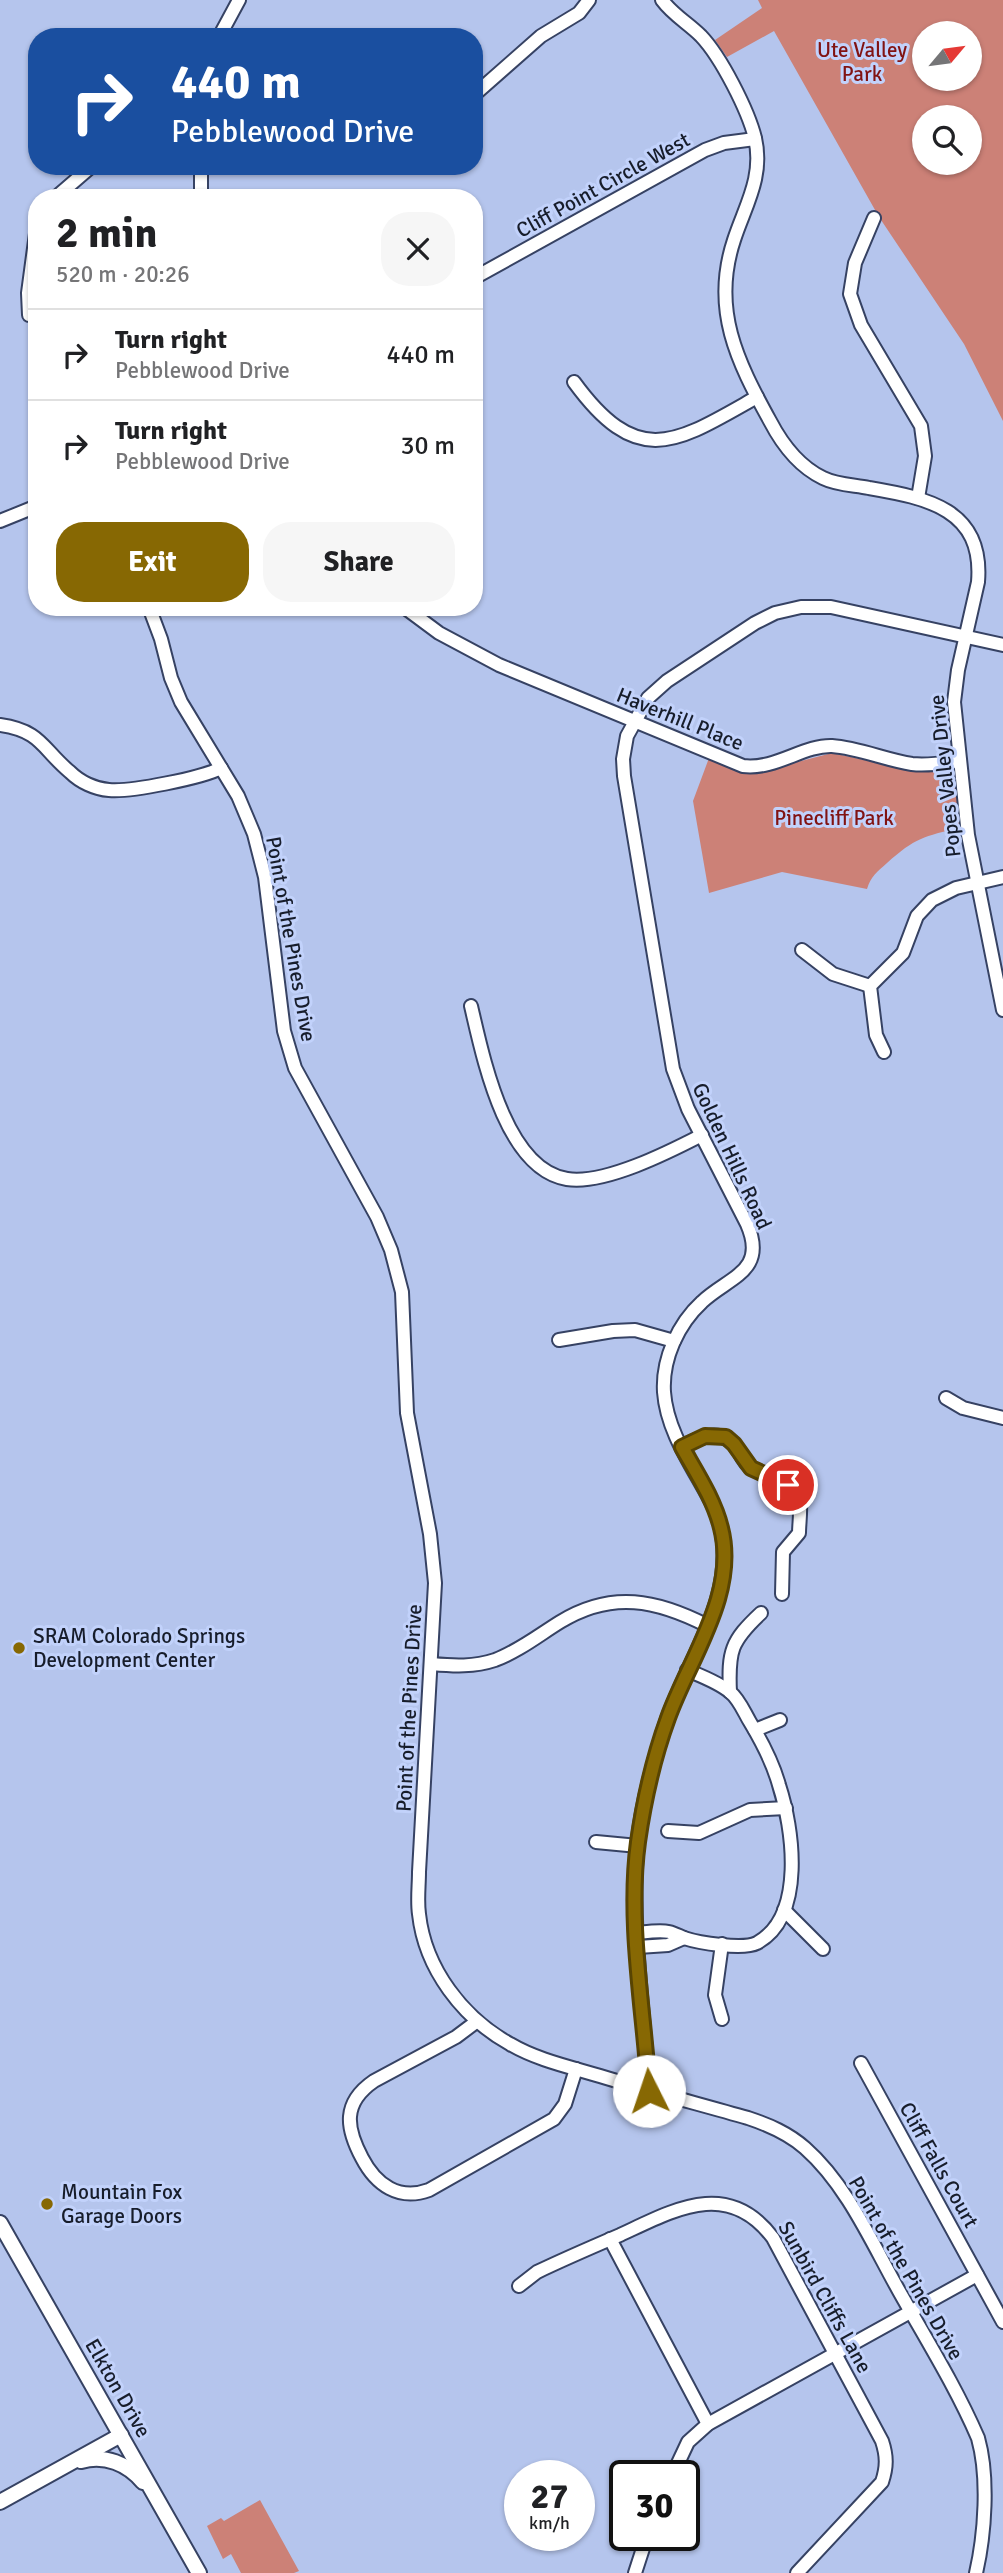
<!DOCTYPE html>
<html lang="en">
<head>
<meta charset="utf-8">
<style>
  :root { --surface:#fff; --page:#f6f6f6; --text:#202124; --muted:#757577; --line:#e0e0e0; --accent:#876803 }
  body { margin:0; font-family:Signika,sans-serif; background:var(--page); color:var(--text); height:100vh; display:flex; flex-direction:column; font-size:26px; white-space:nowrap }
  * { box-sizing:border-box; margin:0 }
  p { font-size:23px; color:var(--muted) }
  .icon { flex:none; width:38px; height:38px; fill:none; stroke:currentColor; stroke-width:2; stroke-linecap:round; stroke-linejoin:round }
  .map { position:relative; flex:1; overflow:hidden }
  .side { position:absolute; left:28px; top:189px; width:455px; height:427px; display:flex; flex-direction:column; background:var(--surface); border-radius:28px; box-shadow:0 2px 5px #0004 }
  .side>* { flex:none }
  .guide { position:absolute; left:28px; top:28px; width:455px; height:147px; border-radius:28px; box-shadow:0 2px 5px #0004; background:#1a4fa0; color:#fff; overflow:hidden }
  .needle { width:46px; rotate:61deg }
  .buttons { position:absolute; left:912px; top:21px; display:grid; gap:14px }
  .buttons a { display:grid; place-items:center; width:70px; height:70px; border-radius:50%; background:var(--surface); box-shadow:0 2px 5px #0004; font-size:35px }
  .speed { position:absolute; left:504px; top:2460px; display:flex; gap:14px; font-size:35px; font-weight:700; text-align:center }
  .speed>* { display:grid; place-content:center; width:91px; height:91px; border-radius:50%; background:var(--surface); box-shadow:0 2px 5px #0004; line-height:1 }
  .speed small { font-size:18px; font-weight:400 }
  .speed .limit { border:4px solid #111; border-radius:10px; background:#fff; color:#111 }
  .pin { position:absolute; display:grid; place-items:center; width:60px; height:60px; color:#fff; margin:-30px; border:4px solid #fff; border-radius:50%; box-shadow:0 2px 7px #0007 }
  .me { position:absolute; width:77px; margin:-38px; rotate:356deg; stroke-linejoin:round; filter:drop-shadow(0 0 5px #0008) }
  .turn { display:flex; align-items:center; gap:24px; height:147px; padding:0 28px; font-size:32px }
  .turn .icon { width:91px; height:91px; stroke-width:2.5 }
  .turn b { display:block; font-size:49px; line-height:60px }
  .round { display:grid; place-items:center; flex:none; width:74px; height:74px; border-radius:28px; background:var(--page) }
  .head { display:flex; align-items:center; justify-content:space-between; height:119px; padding:0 28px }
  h1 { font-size:42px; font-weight:700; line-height:52px }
  .button { display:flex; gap:14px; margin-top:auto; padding:14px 28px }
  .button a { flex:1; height:80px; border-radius:28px; background:var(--accent); color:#fff; font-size:28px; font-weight:700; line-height:80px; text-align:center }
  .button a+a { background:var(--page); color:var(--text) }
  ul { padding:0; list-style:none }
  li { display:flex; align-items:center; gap:21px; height:91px; padding:0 28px; border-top:2px solid var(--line) }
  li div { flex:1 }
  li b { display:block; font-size:26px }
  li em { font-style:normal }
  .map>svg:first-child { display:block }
  .green { fill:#cc8177; fill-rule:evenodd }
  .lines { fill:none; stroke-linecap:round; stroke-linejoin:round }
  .minor-casing { stroke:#364263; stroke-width:16 }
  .tertiary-casing { stroke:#364263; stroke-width:18 }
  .minor { stroke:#fff; stroke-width:12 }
  .tertiary { stroke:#fff; stroke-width:14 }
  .route-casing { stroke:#584402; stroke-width:18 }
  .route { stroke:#876803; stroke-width:12 }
  .poi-dot { fill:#876803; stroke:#c2d2fb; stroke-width:2.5 }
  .labels { text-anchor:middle; stroke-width:6; stroke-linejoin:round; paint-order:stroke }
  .park-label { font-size:21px; fill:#811312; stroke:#c2d2fb }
  .street-label { font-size:21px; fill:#171d2b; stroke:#c2d2fb }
  .poi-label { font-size:21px; fill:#171d2b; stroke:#c2d2fb; text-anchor:start }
</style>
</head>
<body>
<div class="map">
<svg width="1003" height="2573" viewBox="0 0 1003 2573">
  <rect width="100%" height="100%" fill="#b5c5ed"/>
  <g class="green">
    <path d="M758 0H1003V421L964 344 879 217 774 31 727 57 715 40 762 8ZM924 33H970V79H924ZM924 117H970V163H924Z"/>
    <path d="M832 753 916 771 952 770 955 773 960 828C924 836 915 838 887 863 877 872 871 876 867 889L782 872 709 893 693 801 709 758 736 770 755 773Z"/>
    <path d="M260 2500 299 2571 294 2573H241L231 2554 223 2559 207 2526 221 2518 224 2521Z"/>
  </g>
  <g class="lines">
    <defs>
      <g id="minor">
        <path d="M662 0C673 15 688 23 701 36 721 57 748 110 755 138 764 177 745 206 734 240 711 309 737 361 770 421 782 444 798 466 823 478 837 485 854 485 869 488 927 498 984 509 978 582L958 670 954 702 968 835 1003 1010"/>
        <path d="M219 37 239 0"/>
        <path d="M474 95 541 36 579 13 589 0"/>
        <path d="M201 166V198"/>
        <path d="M55 198 92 166"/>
        <path d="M874 218 855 263 850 294 861 325 921 426 925 456 918 498"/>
        <path d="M474 278 705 150 724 143 755 139"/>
        <path d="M29 315 28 293 37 226"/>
        <path d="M574 382C639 471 677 442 757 397"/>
        <path d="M0 521 37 506"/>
        <path d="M149 607 161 639 171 678 181 702 238 796 254 834 265 877 284 1031 295 1068 377 1217 391 1250 402 1292 407 1413 430 1534 435 1583 419 1872C419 1886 417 1900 419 1914 425 1969 463 2018 510 2044 537 2060 570 2067 600 2076 649 2091 699 2104 748 2118 769 2125 788 2133 805 2148 847 2185 872 2243 899 2291 926 2339 956 2387 978 2438 989 2477 985 2534 976 2573"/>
        <path d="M404 607 439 633 499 665 743 766C776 770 803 745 832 746 859 748 886 760 912 764 928 766 944 763 960 761"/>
        <path d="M0 725C42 731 42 749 70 772 80 782 95 789 109 790 131 792 201 778 221 768"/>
        <path d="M802 950 833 974 870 986"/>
        <path d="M471 1006C483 1057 505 1169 567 1179 604 1185 669 1152 702 1135"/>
        <path d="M884 1052 876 1035 870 986 903 953 917 916 932 900 956 888 1003 877"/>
        <path d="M559 1340 613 1331 635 1330 674 1341"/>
        <path d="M946 1398 963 1408 1003 1418"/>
        <path d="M682 1446C704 1436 723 1426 739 1452 742 1458 746 1465 752 1469 765 1476 787 1478 796 1491 803 1501 799 1521 799 1533L783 1552 782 1594"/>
        <path d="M432 1664C454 1666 474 1667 495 1660 519 1651 539 1635 560 1622 612 1590 657 1600 708 1626"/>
        <path d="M730 1692C728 1651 731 1641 761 1613"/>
        <path d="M755 1730 780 1720"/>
        <path d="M668 1831 699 1833 750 1810 786 1808"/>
        <path d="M596 1842 638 1846"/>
        <path d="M784 1910 823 1949"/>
        <path d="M637 1933C647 1932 660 1930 669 1932 674 1933 679 1936 684 1938 699 1943 743 1950 757 1943 806 1916 793 1828 779 1785 773 1763 762 1742 750 1722 744 1712 739 1699 730 1692 718 1682 701 1676 687 1670"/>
        <path d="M722 1944 715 1995 722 2019"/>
        <path d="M638 1947 668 1945 684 1938"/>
        <path d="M476 2022 456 2037 374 2081C342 2103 346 2128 362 2158 376 2185 399 2201 429 2190L554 2119 565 2104 576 2069"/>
        <path d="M861 2063 1003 2322"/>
        <path d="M649 2091C644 2011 631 1929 637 1848 641 1804 653 1761 667 1719 691 1652 742 1588 717 1514 699 1475 667 1436 664 1392 662 1359 678 1324 702 1302 728 1277 768 1272 747 1224L688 1109 673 1069 624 776 623 759 627 736 648 698 667 681 755 623 775 613 801 607H831L1003 645"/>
        <path d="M610 2239 708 2424"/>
        <path d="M519 2286 537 2272C564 2259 592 2247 620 2235 674 2210 728 2178 773 2238L882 2441C887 2456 887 2467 882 2482L797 2573"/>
        <path d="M672 2476 688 2442 708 2424 977 2275"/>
        <path d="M635 2573 647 2536"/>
      </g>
      <g id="tertiary">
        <path d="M0 2223 199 2573"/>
        <path d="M81 2461C105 2454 128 2464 143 2482"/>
        <path d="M0 2502 121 2435"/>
      </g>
    </defs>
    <use href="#minor" class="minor-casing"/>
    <use href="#tertiary" class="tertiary-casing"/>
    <use href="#minor" class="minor"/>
    <use href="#tertiary" class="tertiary"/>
  </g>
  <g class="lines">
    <defs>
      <path id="route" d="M649 2091C644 2011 627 1922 638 1842 644 1800 653 1759 668 1718 689 1659 738 1594 721 1528 714 1499 696 1472 682 1447L705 1436 726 1437 734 1444 751 1468 788 1485"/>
    </defs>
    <use href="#route" class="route-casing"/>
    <use href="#route" class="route"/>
  </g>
  <g class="poi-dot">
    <circle cx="19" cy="1648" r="7"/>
    <circle cx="47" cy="2204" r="7"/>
  </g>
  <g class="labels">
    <g class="park-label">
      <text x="862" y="57">Ute Valley<tspan x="862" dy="24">Park</tspan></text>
      <text x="834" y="825">Pinecliff Park</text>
    </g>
    <g class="street-label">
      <text transform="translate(603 185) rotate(-29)" y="7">Cliff Point Circle West</text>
      <text transform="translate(680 719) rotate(22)" y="7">Haverhill Place</text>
      <text transform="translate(945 776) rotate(-96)" y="7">Popes Valley Drive</text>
      <text transform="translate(291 939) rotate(80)" y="7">Point of the Pines Drive</text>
      <text transform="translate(732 1156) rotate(65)" y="7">Golden Hills Road</text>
      <text transform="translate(409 1708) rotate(-87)" y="7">Point of the Pines Drive</text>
      <text transform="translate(939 2165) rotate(61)" y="7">Cliff Falls Court</text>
      <text transform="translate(906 2268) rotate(60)" y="7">Point of the Pines Drive</text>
      <text transform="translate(825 2297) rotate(61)" y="7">Sunbird Cliffs Lane</text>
      <text transform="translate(118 2388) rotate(60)" y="7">Elkton Drive</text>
    </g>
    <g class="poi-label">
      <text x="33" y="1643">SRAM Colorado Springs<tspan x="33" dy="24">Development Center</tspan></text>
      <text x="61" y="2199">Mountain Fox<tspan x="61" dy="24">Garage Doors</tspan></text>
    </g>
  </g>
</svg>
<div class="buttons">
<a><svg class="needle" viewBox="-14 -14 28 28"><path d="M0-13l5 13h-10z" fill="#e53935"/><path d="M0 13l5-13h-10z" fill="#757577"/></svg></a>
<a><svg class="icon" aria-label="search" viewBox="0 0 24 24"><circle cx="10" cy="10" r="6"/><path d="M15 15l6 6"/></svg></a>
</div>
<div class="speed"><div>27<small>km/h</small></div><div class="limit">30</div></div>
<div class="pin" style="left:788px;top:1485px;background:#d93025"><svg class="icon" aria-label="arrive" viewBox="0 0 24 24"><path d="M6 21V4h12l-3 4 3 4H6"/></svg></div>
<svg class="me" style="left:649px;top:2091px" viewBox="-20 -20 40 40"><circle r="19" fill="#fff"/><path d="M0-13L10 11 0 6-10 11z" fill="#876803"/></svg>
<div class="guide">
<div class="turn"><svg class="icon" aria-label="right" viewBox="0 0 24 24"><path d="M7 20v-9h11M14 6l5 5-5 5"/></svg><div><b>440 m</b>Pebblewood Drive</div></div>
</div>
<section class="side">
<div class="head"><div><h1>2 min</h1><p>520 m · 20:26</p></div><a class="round"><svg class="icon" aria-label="close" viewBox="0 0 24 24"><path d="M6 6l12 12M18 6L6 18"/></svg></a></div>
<ul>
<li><svg class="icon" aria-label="right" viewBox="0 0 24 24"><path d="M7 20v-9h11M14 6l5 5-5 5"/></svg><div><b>Turn right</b><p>Pebblewood Drive</p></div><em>440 m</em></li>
<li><svg class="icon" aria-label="right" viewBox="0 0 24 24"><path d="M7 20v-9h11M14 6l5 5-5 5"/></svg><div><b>Turn right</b><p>Pebblewood Drive</p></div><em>30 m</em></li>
</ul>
<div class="button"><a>Exit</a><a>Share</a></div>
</section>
</div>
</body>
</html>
